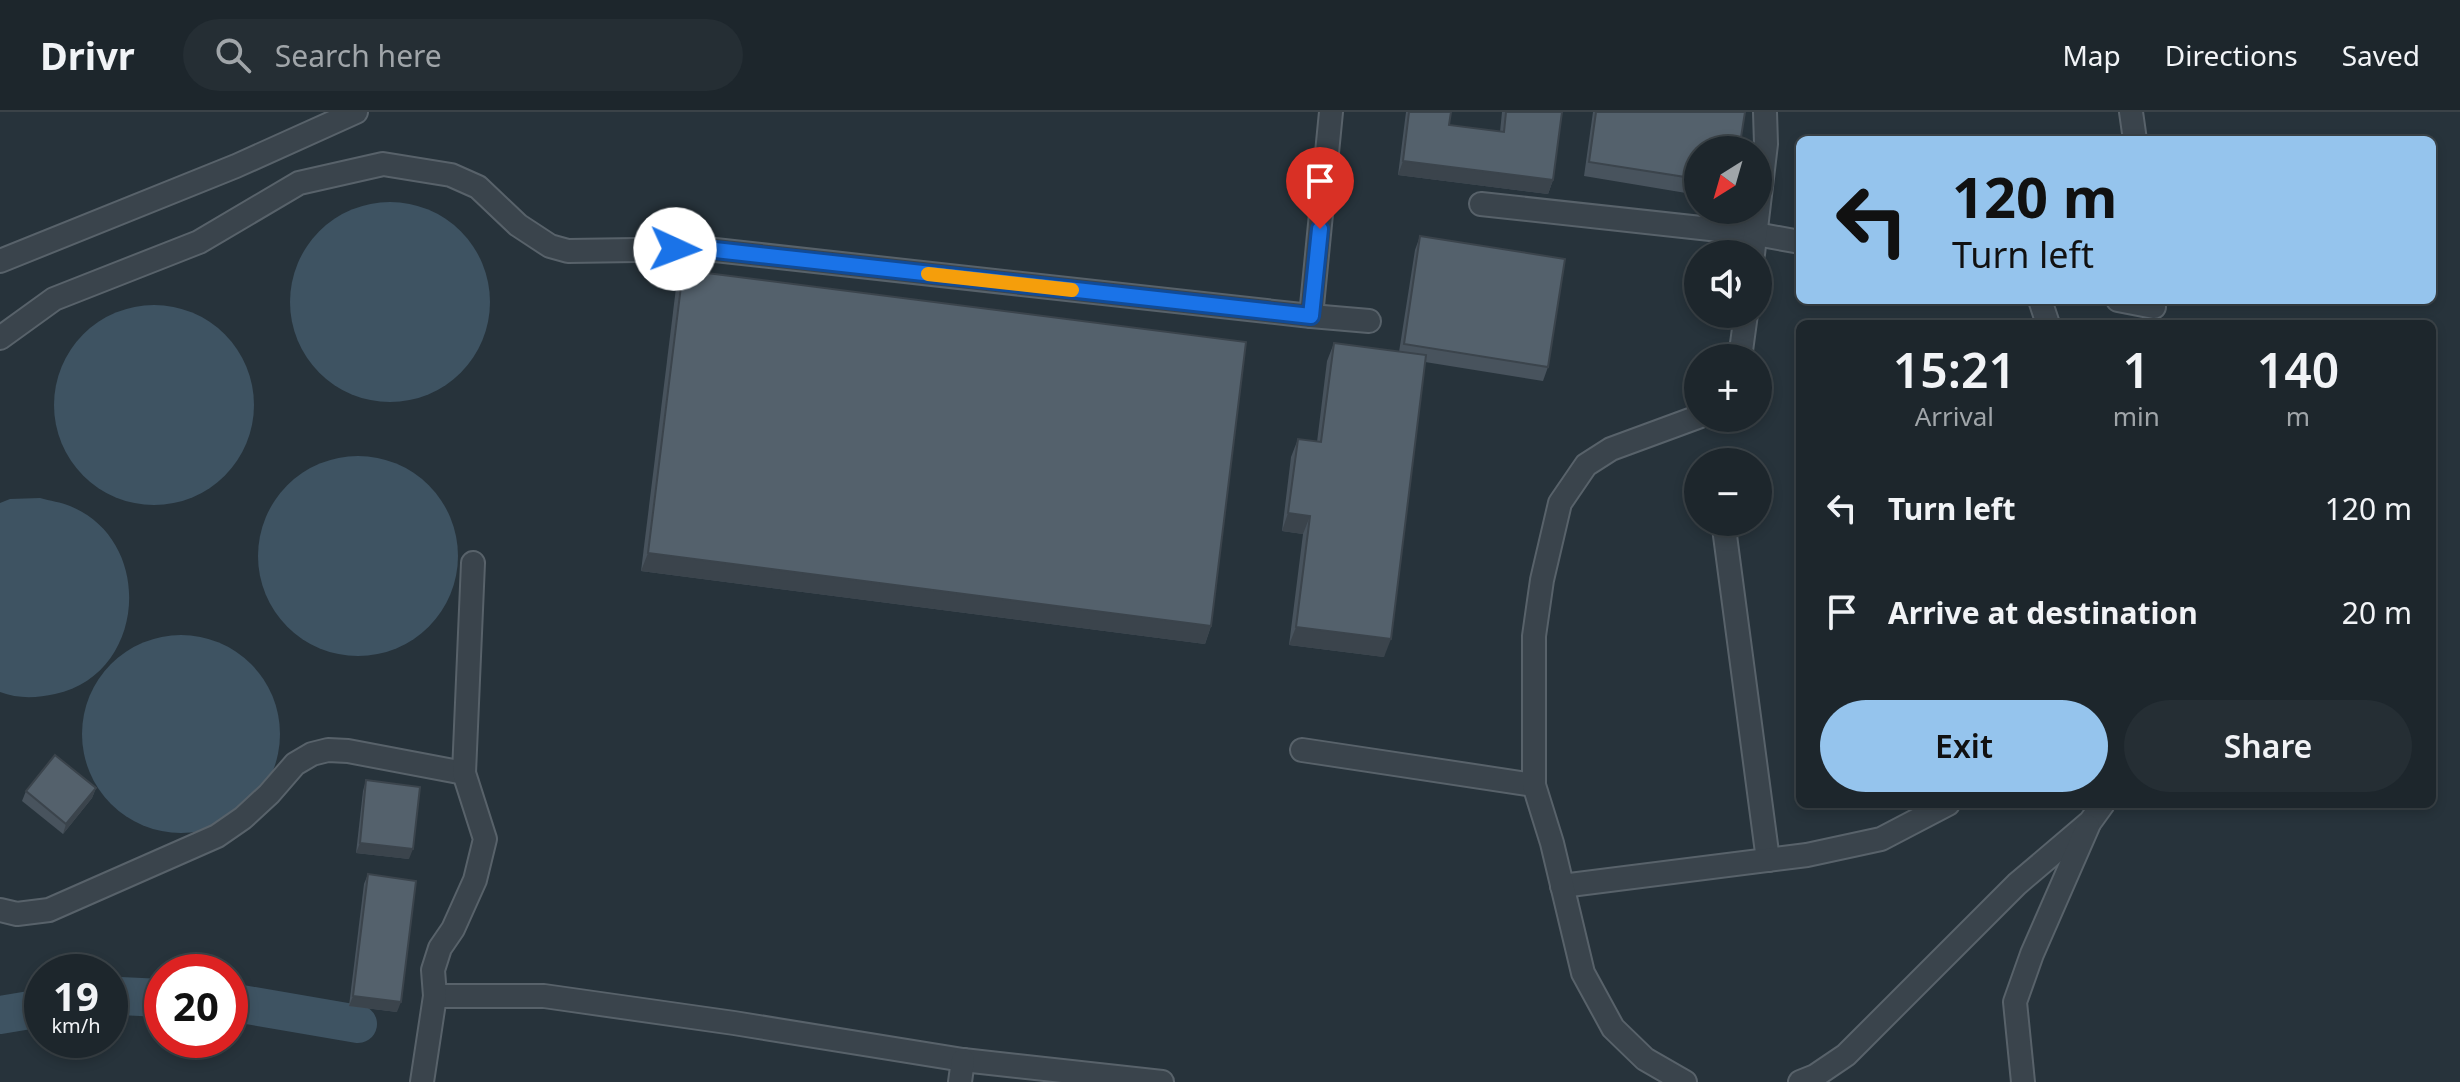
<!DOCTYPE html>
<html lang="en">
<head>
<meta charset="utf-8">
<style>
  :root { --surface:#1d262c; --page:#252e34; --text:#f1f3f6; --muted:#a0a5a9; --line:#3b4348; --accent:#95c4ed }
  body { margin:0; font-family:"Noto Sans",sans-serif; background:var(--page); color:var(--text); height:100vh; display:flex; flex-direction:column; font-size:30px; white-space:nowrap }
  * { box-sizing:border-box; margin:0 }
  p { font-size:26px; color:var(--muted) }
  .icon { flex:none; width:44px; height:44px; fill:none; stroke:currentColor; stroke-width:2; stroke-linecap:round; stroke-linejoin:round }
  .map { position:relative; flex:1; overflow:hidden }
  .sheet { position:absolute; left:1796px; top:208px; width:640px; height:488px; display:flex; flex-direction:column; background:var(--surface); border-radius:12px; box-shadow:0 4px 12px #0003,0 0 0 2px var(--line) }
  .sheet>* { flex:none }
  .guide { position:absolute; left:1796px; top:24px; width:640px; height:168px; border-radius:12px; box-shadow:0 4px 12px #0003,0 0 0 2px var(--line); background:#95c4ed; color:#111; overflow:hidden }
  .needle { width:52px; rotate:217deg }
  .tools { position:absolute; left:1684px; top:24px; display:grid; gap:16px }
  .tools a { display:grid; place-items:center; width:88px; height:88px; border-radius:50%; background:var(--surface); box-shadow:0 4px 12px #0003,0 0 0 2px var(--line); font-size:40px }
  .speed { position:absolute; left:24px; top:842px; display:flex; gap:16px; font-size:40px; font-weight:700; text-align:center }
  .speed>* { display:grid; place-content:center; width:104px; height:104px; border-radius:50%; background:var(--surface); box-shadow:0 4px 12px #0003,0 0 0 2px var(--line); line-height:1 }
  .speed small { font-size:20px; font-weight:400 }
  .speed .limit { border:12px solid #d22; background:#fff; color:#111 }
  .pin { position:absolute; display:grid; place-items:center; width:68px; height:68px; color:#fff; margin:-82px -34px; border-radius:50% 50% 50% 0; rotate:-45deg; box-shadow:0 0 8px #0007 }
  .pin .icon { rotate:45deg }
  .me { position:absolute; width:88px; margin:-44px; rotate:92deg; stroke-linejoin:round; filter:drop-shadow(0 0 6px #0008) }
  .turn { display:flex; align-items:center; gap:28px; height:168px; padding:0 24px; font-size:36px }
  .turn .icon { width:104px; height:104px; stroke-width:2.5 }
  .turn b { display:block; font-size:56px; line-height:68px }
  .eta { display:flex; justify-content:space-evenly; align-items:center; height:136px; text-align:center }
  .eta b { font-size:48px; font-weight:600; line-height:56px }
  .action { display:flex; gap:16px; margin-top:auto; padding:16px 24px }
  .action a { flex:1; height:92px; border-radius:48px; background:var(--accent); color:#111; font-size:32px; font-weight:600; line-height:92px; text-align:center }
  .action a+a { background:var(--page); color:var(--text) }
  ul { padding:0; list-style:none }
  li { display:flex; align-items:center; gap:24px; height:104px; padding:0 24px }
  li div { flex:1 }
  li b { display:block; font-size:30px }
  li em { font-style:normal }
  header { display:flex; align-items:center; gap:48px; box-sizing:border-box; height:112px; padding:0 40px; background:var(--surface); border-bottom:2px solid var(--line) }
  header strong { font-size:38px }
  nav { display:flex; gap:44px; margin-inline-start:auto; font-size:28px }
  .search { width:560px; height:72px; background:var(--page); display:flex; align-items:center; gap:20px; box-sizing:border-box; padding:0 28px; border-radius:44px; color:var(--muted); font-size:30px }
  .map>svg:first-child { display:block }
  .water { fill:#3e5362 }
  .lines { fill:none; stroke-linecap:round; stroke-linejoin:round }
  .canal { stroke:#3e5362; stroke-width:38 }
  .lane-casing { stroke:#58626a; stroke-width:26 }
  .lane { stroke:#3a444c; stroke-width:22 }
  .wall { fill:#48535d }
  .shaded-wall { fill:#3b444c }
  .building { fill:#54616c; stroke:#3b444c; stroke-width:2 }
  .route-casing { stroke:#114b97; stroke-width:20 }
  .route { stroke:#1a73e8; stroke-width:14 }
  .slow { stroke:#f59e0b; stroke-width:14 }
</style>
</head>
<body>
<header>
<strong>Drivr</strong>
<div class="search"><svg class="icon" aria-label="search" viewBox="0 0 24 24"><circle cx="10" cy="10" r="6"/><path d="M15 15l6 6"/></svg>Search here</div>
<nav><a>Map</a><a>Directions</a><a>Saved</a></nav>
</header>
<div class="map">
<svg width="2460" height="970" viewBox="0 0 2460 970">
  <rect width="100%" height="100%" fill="#27333b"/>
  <g class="water">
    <circle cx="390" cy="190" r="100"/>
    <circle cx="154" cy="293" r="100"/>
    <circle cx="358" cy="444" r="100"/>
    <path d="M40 386C50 389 61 390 70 394 156 429 146 563 55 582 37 586 18 587 0 580V391L10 387Z"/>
    <circle cx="181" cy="622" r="99"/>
  </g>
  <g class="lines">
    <g class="canal">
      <path d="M110 885 120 884 162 886"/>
      <path d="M230 890 358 912"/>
      <path d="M0 903 42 896"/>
    </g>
    <defs>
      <g id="lane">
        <path d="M2131 0 2135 28"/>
        <path d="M1481 92 1756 122 1800 130"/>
        <path d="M1753 142 1766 32 1765 0"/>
        <path d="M0 149 236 54 356 0"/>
        <path d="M2040 188 2048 212"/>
        <path d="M2118 188 2154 195"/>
        <path d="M1311 204 1331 0"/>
        <path d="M0 226 54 187 199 130 299 71 383 52 451 63 478 75 518 113 550 134 568 139 706 137 1311 204 1369 209"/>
        <path d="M1740 246 1746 202"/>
        <path d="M1724 416 1768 748"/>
        <path d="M1302 638 1534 673"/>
        <path d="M1562 774 1807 743 1881 727 1948 692"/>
        <path d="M0 798 17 802 49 798 217 724 243 706 269 682 295 652 312 642 328 638 348 639 464 661"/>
        <path d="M435 884H544L734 911 963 948 1162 970"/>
        <path d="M422 970 435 884 433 858 440 836 453 817 475 768 485 727 464 661 473 451"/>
        <path d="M960 970 963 948"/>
        <path d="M1685 970 1645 947 1613 916 1583 861 1552 731 1534 673V524L1542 468 1560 391 1586 353 1611 337 1698 305"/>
        <path d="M1800 970 1815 964 1846 943 2017 772 2090 710 2103 692"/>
        <path d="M2023 970 2015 890 2032 842 2088 714"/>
      </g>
    </defs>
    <use href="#lane" class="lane-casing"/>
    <use href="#lane" class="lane"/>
  </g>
  <g class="wall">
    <path d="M1406 0H1451L1449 13 1500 20 1502 0H1562L1553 68 1548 82 1398 63Z"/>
    <path d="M1593 0H1745L1698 38V83L1584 64Z"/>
    <path d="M1420 124 1548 255 1543 269 1425 250 1384 545 1289 533 1303 422 1282 419 1291 345 1298 327 1317 330 1327 249 1334 231 1399 240 1415 138Z"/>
    <path d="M683 158 1211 514 1205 532 641 459 676 176Z"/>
    <path d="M366 668 409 747 356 741 363 679Z"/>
    <path d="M96 676 92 686 63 722 22 689 26 679Z"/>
    <path d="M368 762 397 900 349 894 364 772Z"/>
  </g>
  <g class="shaded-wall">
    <path d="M1403 49 1553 68 1548 82 1398 63Z"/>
    <path d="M1288 401 1310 404 1303 422 1282 419Z"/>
    <path d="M648 441 1211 514 1205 532 641 459Z"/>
    <path d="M1296 515 1391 527 1384 545 1289 533Z"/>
    <path d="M96 676 92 686 63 722 66 712Z"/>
    <path d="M360 731 413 737 409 747 356 741Z"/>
    <path d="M353 884 401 890 397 900 349 894Z"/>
  </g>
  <g class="building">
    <path d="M1409 0H1451L1449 13 1504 20 1506 0H1562L1553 68 1403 49Z"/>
    <path d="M1596 0H1745L1739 38H1698V67L1589 50Z"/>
    <path d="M1420 124 1565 147 1548 255 1404 232Z"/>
    <path d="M683 158 1246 230 1211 514 648 441Z"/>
    <path d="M1334 231 1426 243 1391 527 1296 515 1310 404 1288 401 1298 327 1321 330Z"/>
    <path d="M55 643 96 676 66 712 26 679Z"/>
    <path d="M366 668 420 675 413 737 360 731Z"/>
    <path d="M368 762 416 769 401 890 353 884Z"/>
  </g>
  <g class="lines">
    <defs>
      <path id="route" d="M675 137H706L1311 204 1320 117"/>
    </defs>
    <use href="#route" class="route-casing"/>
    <use href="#route" class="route"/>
    <path class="slow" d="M928 162 1072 178"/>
  </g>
</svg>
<div class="tools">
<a><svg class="needle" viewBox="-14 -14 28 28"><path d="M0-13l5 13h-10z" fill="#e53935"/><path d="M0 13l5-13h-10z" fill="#a0a5a9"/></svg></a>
<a><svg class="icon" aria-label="sound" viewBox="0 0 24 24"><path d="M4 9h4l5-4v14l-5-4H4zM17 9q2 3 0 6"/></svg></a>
<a>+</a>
<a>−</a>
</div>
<div class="speed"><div>19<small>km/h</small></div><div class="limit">20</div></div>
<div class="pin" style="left:1320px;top:117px;background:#d93025"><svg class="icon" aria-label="arrive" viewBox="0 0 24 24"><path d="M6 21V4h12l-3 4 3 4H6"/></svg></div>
<svg class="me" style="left:675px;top:137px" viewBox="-20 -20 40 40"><circle r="19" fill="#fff"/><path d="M0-13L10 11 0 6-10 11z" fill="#1a73e8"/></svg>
<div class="guide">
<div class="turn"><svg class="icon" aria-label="left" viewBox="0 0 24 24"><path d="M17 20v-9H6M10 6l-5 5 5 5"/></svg><div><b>120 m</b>Turn left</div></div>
</div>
<section class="sheet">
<div class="eta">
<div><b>15:21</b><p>Arrival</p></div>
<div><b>1</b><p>min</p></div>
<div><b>140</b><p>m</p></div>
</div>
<ul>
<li><svg class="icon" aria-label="left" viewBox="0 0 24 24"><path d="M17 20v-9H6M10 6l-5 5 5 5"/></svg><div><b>Turn left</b></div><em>120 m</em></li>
<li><svg class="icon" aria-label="arrive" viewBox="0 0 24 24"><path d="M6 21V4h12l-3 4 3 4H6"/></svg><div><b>Arrive at destination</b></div><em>20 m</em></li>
</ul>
<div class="action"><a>Exit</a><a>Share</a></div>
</section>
</div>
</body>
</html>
